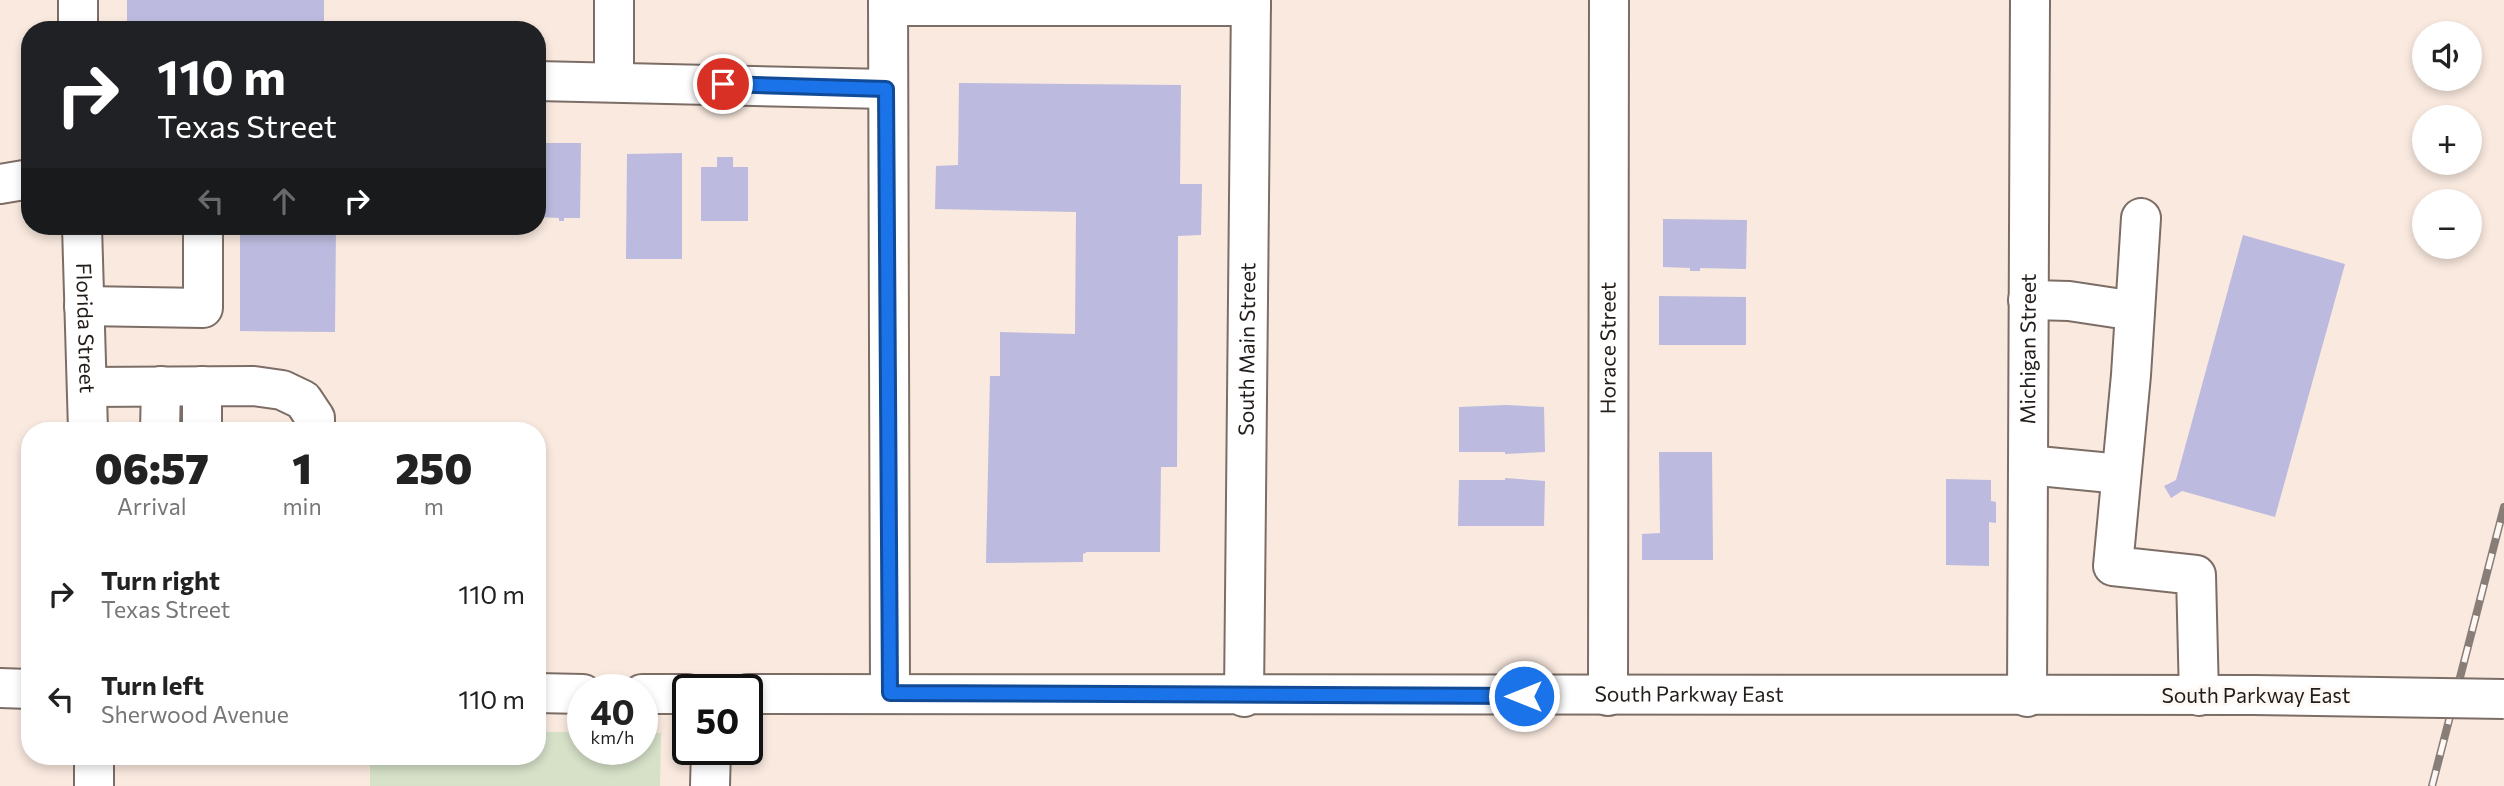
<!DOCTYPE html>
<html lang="en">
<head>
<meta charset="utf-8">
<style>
  :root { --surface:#fff; --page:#f2f2f2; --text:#222; --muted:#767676 }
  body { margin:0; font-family:Commissioner,sans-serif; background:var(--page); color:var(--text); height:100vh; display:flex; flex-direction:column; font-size:26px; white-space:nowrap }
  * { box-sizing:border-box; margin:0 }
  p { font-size:23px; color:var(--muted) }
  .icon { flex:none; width:38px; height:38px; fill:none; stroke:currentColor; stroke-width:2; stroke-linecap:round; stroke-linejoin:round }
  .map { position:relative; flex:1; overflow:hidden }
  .details { position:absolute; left:21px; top:422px; width:525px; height:343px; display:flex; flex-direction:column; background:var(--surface); border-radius:28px; box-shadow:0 4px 10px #0003 }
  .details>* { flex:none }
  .hud { position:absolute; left:21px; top:21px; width:525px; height:214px; border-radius:28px; box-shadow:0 4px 10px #0003; background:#202124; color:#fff; overflow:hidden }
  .tools { position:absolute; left:2412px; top:21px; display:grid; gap:14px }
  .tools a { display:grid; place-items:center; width:70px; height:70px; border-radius:50%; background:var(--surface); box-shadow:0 4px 10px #0003; font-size:35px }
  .speed { position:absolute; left:567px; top:674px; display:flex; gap:14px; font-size:35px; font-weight:700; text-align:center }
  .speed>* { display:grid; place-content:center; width:91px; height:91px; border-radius:50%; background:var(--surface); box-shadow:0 4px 10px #0003; line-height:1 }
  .speed small { font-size:18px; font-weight:400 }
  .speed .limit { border:4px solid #111; border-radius:10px; background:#fff; color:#111 }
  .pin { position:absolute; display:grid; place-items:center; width:60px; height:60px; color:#fff; margin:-30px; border:4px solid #fff; border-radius:50%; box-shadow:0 2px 7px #0007 }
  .me { position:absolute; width:77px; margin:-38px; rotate:270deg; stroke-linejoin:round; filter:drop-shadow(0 0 5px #0008) }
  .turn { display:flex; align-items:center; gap:24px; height:147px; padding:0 21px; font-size:32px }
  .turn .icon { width:91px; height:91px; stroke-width:2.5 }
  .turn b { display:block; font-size:49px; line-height:60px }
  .lanes { display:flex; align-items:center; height:66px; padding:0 21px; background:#0003; justify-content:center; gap:35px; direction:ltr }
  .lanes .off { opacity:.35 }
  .eta { display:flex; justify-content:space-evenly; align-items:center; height:119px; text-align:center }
  .eta b { font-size:42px; font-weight:800; line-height:49px }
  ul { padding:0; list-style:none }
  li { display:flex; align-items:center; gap:21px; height:105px; padding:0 21px }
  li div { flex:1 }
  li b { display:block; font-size:26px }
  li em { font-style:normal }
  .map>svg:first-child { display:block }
  .green { fill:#d6e1c8 }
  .building { fill:#bcbade }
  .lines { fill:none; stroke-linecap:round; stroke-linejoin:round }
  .minor-casing { stroke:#7c6e66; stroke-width:42 }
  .major-casing { stroke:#7c6e66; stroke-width:42 }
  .minor { stroke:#fff; stroke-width:38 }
  .major { stroke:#fff; stroke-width:38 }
  .rail-casing { stroke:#887d77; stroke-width:8 }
  .rail { stroke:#fef8f4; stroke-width:5; stroke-dasharray:16; stroke-linecap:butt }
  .major-bridge-casing { stroke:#7c6e66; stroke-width:42; stroke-linecap:butt }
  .major-bridge { stroke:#fff; stroke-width:38 }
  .route-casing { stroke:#114b97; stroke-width:18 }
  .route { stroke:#1a73e8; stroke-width:12 }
  .labels { text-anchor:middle; stroke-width:6; stroke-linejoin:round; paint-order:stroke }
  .street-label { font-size:21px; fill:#231d1a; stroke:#fef8f4 }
</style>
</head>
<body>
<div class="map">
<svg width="2504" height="786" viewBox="0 0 2504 786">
  <rect width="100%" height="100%" fill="#f9e9df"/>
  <path class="green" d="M537 732H583V749H642V733H661L660 786H370V756H537Z"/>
  <g class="building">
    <rect x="127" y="0" width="197" height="30"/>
    <path d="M959 83 1181 85 1180 184H1202L1201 235 1178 236 1177 467H1161L1160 552H1087L1083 554V562L986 563 990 376H1000V332L1075 334 1076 212 935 209 936 166 958 165Z"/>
    <path d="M537 143H581L580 218H564V221H559V218L537 217Z"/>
    <path d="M682 153V259H626L627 154Z"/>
    <path d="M717 157H733V167H748V221H701V167H717Z"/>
    <path d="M1663 219 1747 220 1746 269 1700 268V271H1690V268L1663 267Z"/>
    <path d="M240 226H336L335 332 240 331Z"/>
    <path d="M2243 235 2345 264 2275 517 2182 491 2171 498 2164 486 2176 480Z"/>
    <path d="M1659 296 1746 297V345H1659Z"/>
    <path d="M1506 405 1544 407 1545 452 1505 454V452H1459V407Z"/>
    <path d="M1659 452H1712L1713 560H1642V534L1660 533Z"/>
    <path d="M1505 478 1545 481 1544 526H1458L1459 480H1505Z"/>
    <path d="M1946 479 1991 480V501L1996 502V523L1989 522V566L1946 565Z"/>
  </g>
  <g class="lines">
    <defs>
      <g id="minor">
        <path d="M614 0V82"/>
        <path d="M888 0 890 693"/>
        <path d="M888 6H1251"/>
        <path d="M537 81 886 89"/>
        <path d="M0 184 30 179"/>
        <path d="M2141 218 2131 375 2113 566 2196 575 2199 696"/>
        <path d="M2028 300 2069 301 2135 311"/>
        <path d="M84 306 203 308V226"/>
        <path d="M202 386V430"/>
        <path d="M87 387 254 386 282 390 303 400 315 418V430"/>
        <path d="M160 430 161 386"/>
        <path d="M2028 465 2121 474"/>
        <path id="s1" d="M1608 696 1609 0"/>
        <path id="s2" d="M1244 697 1251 0"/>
        <path id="s3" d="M2027 697 2030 0"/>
        <path d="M710 786 711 749"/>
      </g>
      <g id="major">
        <path d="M78 30V0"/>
        <path id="s4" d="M82 226 88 430"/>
        <path d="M0 688 30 689"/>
        <path d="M537 693 583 694"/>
        <path d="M642 694H688"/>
        <path id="s5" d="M747 694 2254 695"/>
        <path d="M94 786V756"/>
      </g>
    </defs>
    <use href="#minor" class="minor-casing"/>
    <use href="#major" class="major-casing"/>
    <use href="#minor" class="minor"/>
    <use href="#major" class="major"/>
    <defs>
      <path id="rail" d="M2432 786 2504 507"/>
    </defs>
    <use href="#rail" class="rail-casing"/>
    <use href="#rail" class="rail"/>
    <defs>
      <path id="major-bridge" d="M2254 695 2504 699"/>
    </defs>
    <use href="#major-bridge" class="major-bridge-casing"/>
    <use href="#major-bridge" class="major-bridge"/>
  </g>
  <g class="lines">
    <defs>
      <path id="route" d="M723 84 886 89 890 693 1524 696"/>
    </defs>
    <use href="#route" class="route-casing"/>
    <use href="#route" class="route"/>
  </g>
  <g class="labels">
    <g class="street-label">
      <text dy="7" stroke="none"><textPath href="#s4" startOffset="102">Florida Street</textPath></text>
      <text dy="7" stroke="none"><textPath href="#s2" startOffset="348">South Main Street</textPath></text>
      <text dy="7" stroke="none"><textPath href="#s1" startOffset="348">Horace Street</textPath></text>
      <text dy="7" stroke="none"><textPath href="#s3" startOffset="348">Michigan Street</textPath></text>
      <text x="2256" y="703">South Parkway East</text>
      <text dy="7" stroke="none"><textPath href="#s5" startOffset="942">South Parkway East</textPath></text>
    </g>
  </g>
</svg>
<div class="tools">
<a><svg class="icon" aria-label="sound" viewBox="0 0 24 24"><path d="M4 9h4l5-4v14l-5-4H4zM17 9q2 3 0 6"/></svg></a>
<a>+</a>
<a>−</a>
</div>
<div class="speed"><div>40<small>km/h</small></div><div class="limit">50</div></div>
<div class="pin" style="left:723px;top:84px;background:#d93025"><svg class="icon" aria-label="arrive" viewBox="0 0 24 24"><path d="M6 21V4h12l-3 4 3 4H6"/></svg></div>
<svg class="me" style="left:1524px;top:696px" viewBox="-20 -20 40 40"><circle r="17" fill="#1a73e8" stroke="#fff" stroke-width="3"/><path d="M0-11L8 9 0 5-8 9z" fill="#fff"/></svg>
<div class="hud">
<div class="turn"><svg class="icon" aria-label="right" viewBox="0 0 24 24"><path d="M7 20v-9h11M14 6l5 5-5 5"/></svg><div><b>110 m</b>Texas Street</div></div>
<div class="lanes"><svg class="icon off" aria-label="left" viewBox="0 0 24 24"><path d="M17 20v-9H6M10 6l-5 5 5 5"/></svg><svg class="icon off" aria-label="ahead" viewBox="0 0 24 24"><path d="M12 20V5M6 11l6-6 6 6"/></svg><svg class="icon" aria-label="right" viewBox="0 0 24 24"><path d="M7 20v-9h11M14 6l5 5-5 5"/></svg></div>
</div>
<section class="details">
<div class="eta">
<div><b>06:57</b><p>Arrival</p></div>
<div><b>1</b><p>min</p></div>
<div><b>250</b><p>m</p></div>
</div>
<ul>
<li><svg class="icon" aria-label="right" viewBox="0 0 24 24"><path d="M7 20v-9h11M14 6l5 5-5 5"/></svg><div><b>Turn right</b><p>Texas Street</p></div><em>110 m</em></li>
<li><svg class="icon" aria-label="left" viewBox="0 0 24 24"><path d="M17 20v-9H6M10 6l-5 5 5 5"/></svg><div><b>Turn left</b><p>Sherwood Avenue</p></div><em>110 m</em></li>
</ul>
</section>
</div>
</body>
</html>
